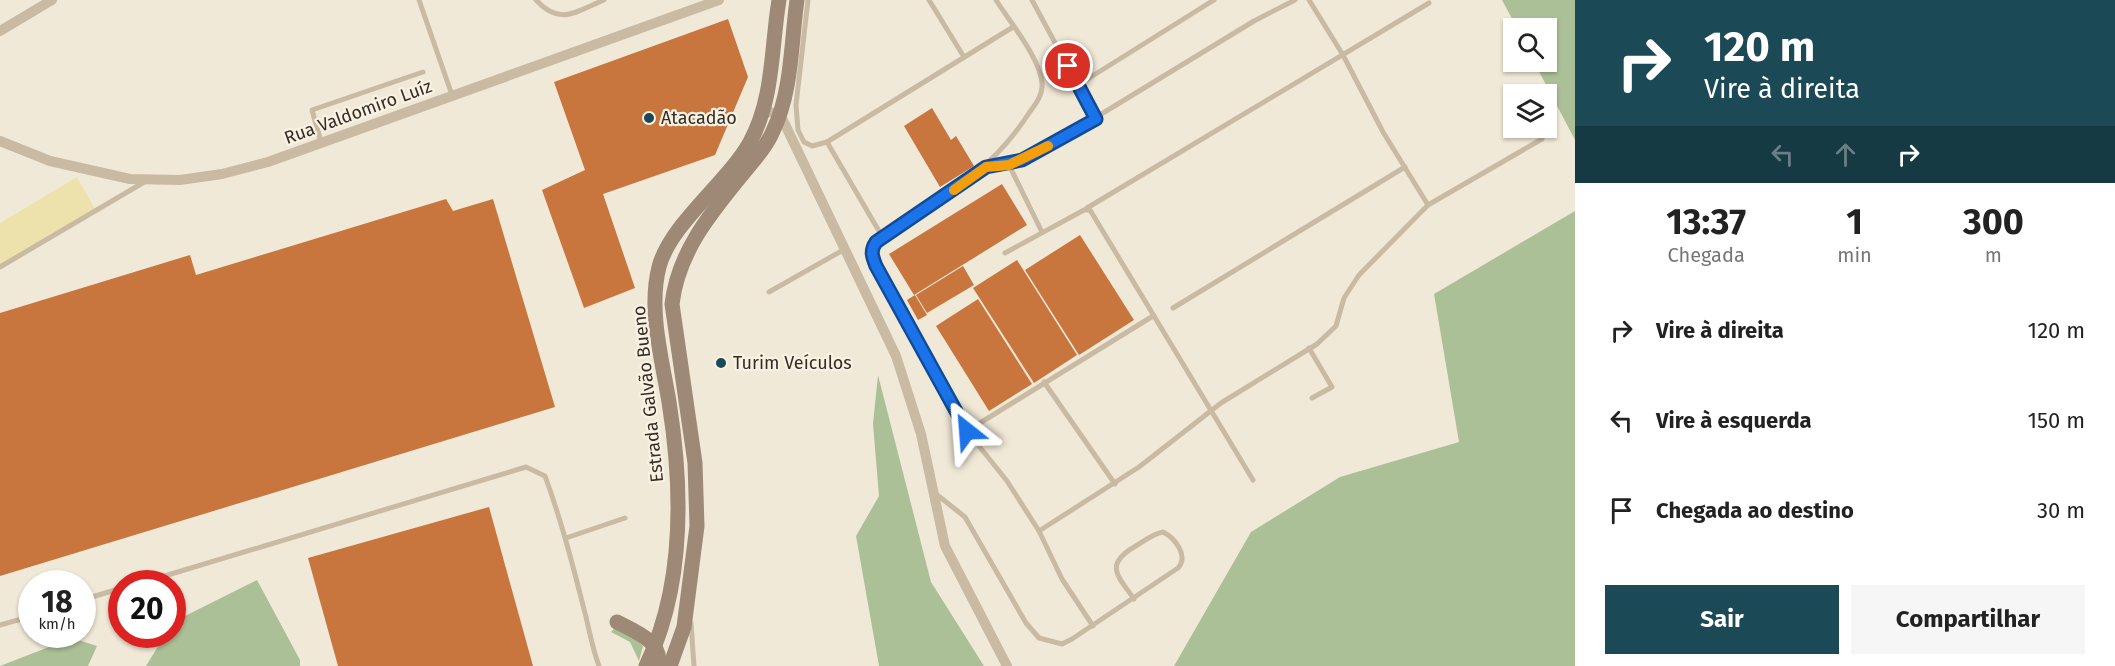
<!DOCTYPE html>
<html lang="pt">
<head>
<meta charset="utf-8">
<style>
  :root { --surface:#fff; --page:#f6f6f6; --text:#222; --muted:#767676; --accent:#1b4956 }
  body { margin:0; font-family:"Fira Sans",sans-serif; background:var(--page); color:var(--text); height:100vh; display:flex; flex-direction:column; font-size:22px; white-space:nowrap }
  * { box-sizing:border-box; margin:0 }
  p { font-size:20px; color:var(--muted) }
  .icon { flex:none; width:33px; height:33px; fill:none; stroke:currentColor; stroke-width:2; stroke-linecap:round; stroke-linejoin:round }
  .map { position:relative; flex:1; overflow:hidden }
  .sheet { display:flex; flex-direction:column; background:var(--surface); width:540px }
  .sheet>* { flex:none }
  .guide { background:#1b4956; color:#fff; overflow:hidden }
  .buttons { position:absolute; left:1503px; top:18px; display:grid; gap:12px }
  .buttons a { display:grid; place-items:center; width:54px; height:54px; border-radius:0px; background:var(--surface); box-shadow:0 2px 4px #0004; font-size:30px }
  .speed { position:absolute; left:18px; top:570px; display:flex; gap:12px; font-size:30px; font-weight:700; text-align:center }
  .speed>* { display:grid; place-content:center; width:78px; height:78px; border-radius:50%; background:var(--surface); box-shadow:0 2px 4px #0004; line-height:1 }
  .speed small { font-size:15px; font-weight:400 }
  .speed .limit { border:9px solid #d22; background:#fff; color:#111 }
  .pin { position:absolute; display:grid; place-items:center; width:51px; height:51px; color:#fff; margin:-26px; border:3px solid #fff; border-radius:50%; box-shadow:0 2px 6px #0007 }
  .me { position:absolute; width:66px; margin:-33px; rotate:332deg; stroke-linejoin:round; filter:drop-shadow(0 0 4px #0008) }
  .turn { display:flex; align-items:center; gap:21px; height:126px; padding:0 30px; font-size:27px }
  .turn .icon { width:78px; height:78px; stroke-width:2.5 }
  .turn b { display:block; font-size:42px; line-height:51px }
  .lanes { display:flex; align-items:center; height:57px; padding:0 30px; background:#0003; justify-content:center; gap:30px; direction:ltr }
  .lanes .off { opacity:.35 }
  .eta { display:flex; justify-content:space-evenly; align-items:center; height:102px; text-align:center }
  .eta b { font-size:36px; font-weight:700; line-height:42px }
  .primary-button { display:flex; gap:12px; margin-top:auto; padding:12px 30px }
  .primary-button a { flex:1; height:69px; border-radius:0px; background:var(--accent); color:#fff; font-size:24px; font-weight:700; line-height:69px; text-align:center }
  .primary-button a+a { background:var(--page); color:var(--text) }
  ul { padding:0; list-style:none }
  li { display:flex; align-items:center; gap:18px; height:90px; padding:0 30px }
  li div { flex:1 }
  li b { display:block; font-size:22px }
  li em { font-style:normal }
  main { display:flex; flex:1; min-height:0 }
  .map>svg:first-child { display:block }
  .green { fill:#acc097 }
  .sand { fill:#eee2ac }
  .building { fill:#c8753e }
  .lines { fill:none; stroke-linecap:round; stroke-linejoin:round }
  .lane { stroke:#c9baa3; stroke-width:5 }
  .street { stroke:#c9baa3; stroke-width:10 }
  .secondary { stroke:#9d8975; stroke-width:15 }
  .route-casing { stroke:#114b97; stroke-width:15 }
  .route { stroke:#1a73e8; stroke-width:10 }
  .slow { stroke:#f59e0b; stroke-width:10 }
  .poi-dot { fill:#1b4956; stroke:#f9f2e3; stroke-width:2 }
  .labels { text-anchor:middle; stroke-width:4.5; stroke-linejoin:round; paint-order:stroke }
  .street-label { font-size:18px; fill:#342c25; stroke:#f9f2e3 }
  .poi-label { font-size:18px; fill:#342c25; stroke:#f9f2e3; text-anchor:start }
</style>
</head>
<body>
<main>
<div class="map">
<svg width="1575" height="666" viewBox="0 0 1575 666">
  <rect width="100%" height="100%" fill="#f1e9d7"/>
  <g class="green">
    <path d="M1502 0H1575V140L1534 62H1546V28H1517Z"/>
    <path d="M1575 211V666H1174L1251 532 1340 477 1459 442 1434 294Z"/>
    <path d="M878 375 931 582 984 666H879L856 536 879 496 873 424Z"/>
    <path d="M257 580 300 660V666H146L165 635 172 634 173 622Z"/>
    <path d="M614 629 632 636 643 646 639 661 630 642 611 632Z"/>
    <path d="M72 638 97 646 88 666H0Z"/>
  </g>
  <path class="sand" d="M77 177 96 211 0 264V223Z"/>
  <g class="building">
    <path d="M728 19 748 77 715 155 603 194 635 288 584 308 542 190 585 170 554 82Z"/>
    <path d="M932 108 951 140 956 136 974 166 940 187 904 126Z"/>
    <path d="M1002 184 1027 225 914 295 889 254Z"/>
    <path d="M446 199 453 211 493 199 555 407 0 576V313L190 255 196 275Z"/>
    <path d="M1080 235 1134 320 1079 355 1025 270Z"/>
    <path d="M1017 260 1077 355 1034 383 973 288Z"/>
    <path d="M963 266 974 285 927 313 916 295Z"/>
    <path d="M915 295 927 315 918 320 907 300Z"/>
    <path d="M978 299 1032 384 989 411 936 326Z"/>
    <path d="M489 507 533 666H338L308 558Z"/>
  </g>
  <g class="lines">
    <g class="lane">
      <path d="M419 0 452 95"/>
      <path d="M536 0C560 26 575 12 604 0"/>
      <path d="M808 0 796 105 798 130 804 142 812 146 827 142 1013 27"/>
      <path d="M929 0 964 57"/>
      <path d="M1032 0 1096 119"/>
      <path d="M1309 0 1343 55 1383 132 1428 205"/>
      <path d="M1078 85 1214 0"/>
      <path d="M321 142 312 110 423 72"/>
      <path d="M827 142 883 238 876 242 872 255 967 431 1007 481 1039 531 1062 579 1093 626"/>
      <path d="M1009 165 1042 232"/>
      <path d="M986 167 1009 165 1039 152 1254 21 1295 0"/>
      <path d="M1087 208 1429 3"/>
      <path d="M883 238C940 201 992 171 1029 113 1035 105 1043 95 1042 84 1041 59 1009 21 996 0"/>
      <path d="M1005 253 1084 210H1090L1253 480"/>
      <path d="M0 267 146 181"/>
      <path d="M769 292 845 249"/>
      <path d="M1173 308 1405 167"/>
      <path d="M1309 348 1332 387 1312 398"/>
      <path d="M1044 382 1115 484"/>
      <path d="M967 431 1153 316"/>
      <path d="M936 494 965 517 1026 623 1039 638 1062 644 1072 639 1178 568C1189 556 1175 538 1163 532 1152 534 1143 542 1134 547 1104 565 1118 576 1134 599"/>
      <path d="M1039 531 1139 467 1221 403 1317 344 1336 326 1344 298 1359 275 1428 205 1542 139"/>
      <path d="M566 538 625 518"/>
      <path d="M138 584 526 467 545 476C562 522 574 570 586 617 590 634 593 650 599 666"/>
      <path d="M82 600 122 588"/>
      <path d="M691 623 694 666"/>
      <path d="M0 625 32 616"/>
    </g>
    <g class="street">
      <path d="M0 31 52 0"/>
      <path d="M764 111 780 114 896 356 921 434 945 546 1007 666"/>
      <path d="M0 141 50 161 130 179 180 180 222 174 268 162 719 0"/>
    </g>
    <g class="secondary">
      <path d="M617 622C634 631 664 642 658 666"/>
      <path d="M646 666C685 585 683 489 669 402 662 359 648 310 659 267 670 224 728 182 750 142 774 98 771 48 779 0"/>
      <path d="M670 666 684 627 697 526 695 463 672 304C678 253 709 215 741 176 752 162 766 148 773 131 792 92 791 43 797 0"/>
    </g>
  </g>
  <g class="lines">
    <defs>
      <path id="route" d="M967 431 876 266C872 256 870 251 876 242L986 167 1022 160 1096 119 1068 66"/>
    </defs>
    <use href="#route" class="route-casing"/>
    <use href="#route" class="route"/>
    <path class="slow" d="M954 190 986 167 1009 165 1048 146"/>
  </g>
  <g class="poi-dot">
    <circle cx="649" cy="118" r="6"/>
    <circle cx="721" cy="363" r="6"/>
  </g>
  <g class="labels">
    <g class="street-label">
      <text transform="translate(358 112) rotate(-20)" y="6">Rua Valdomiro Luíz</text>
      <text transform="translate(648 394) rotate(-96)" y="6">Estrada Galvão Bueno</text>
    </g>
    <g class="poi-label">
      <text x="661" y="124">Atacadão</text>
      <text x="733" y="369">Turim Veículos</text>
    </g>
  </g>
</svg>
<div class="buttons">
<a><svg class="icon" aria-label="search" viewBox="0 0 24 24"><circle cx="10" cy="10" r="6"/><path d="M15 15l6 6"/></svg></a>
<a><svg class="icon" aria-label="layers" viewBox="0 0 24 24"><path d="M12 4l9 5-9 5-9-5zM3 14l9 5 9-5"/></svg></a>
</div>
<div class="speed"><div>18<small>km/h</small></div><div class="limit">20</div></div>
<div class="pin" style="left:1068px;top:66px;background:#d93025"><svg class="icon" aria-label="arrive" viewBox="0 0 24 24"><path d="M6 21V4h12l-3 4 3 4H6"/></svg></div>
<svg class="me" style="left:967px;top:431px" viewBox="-20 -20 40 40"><path d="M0-17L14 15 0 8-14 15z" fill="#1a73e8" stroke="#fff" stroke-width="4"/></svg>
</div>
<section class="sheet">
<div class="guide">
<div class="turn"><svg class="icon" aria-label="right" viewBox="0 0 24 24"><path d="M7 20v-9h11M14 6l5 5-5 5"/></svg><div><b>120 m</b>Vire à direita</div></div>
<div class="lanes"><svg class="icon off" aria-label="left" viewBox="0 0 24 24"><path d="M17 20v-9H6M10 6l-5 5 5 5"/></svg><svg class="icon off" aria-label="ahead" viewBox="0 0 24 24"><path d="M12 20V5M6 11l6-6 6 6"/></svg><svg class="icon" aria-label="right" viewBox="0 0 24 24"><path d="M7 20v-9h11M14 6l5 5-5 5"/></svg></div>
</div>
<div class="eta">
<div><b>13:37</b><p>Chegada</p></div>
<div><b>1</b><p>min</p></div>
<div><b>300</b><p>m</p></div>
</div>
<ul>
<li><svg class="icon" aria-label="right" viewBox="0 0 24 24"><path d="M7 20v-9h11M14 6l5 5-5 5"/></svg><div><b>Vire à direita</b></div><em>120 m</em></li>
<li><svg class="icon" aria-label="left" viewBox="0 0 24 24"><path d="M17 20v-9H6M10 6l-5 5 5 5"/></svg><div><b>Vire à esquerda</b></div><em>150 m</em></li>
<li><svg class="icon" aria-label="arrive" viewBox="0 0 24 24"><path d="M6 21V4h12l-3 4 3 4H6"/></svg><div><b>Chegada ao destino</b></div><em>30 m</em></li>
</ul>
<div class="primary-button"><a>Sair</a><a>Compartilhar</a></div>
</section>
</main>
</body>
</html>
